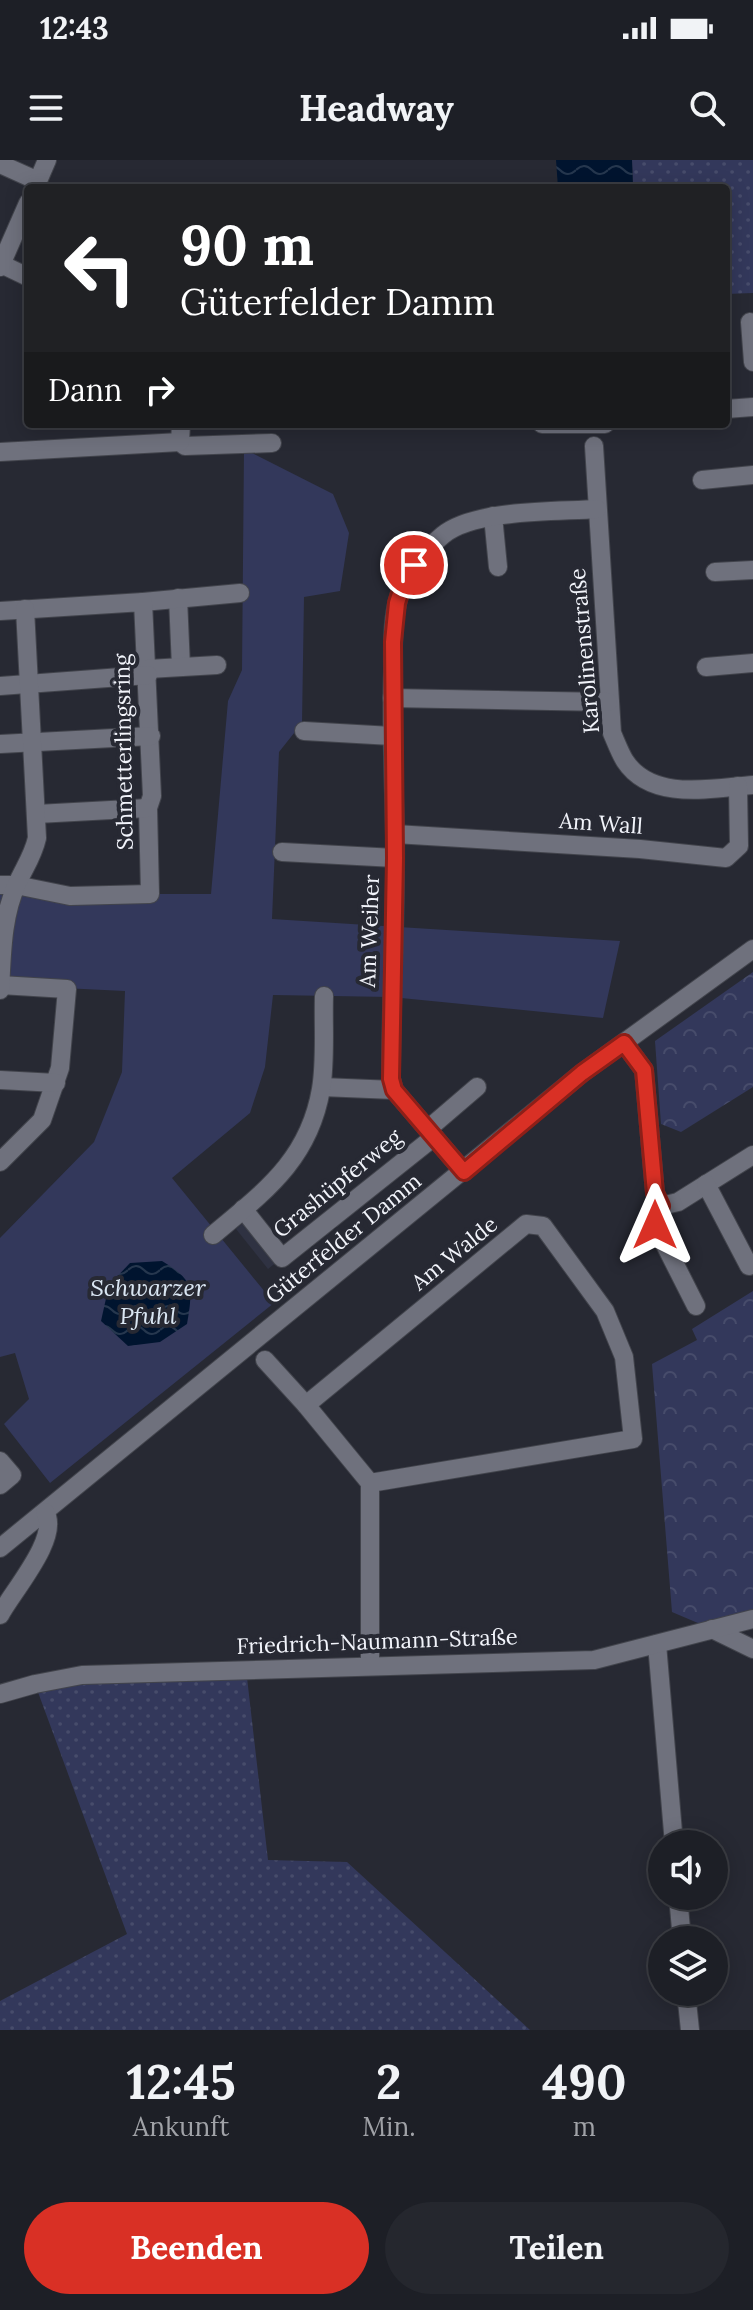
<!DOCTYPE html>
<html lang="de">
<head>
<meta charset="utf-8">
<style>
  :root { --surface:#1d1f26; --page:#25272e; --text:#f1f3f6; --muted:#a0a2a7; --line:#3b3d43; --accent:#d93025 }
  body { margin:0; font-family:Lora,serif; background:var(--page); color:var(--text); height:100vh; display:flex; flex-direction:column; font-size:30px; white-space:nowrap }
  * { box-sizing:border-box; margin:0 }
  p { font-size:26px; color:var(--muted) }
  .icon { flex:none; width:44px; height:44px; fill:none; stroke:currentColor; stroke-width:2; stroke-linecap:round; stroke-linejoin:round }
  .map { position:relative; height:1870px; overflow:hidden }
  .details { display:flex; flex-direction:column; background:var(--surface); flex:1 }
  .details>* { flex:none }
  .guide { position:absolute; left:24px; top:24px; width:706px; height:244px; border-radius:8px; box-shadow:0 4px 20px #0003,0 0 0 2px var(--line); background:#202124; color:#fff; overflow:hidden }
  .fabs { position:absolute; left:648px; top:1670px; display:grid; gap:16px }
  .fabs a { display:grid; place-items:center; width:80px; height:80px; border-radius:50%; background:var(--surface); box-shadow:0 4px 20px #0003,0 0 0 2px var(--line); font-size:40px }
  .pin { position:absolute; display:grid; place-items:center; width:68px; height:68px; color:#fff; margin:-34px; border:4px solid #fff; border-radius:50%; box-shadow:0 2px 8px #0007 }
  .me { position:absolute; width:88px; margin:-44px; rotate:0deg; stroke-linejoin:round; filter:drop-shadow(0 0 6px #0008) }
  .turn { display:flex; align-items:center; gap:28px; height:168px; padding:0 24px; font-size:36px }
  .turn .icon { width:104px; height:104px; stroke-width:2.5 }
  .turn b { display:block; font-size:56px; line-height:68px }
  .then { display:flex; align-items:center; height:76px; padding:0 24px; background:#0003; gap:16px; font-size:30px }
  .eta { display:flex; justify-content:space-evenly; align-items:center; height:136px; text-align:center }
  .eta b { font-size:48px; font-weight:700; line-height:56px }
  .cta { display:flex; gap:16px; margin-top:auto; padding:16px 24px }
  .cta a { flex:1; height:92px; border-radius:48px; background:var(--accent); color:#fff; font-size:32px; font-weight:700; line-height:92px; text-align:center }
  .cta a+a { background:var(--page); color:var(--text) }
  .status { display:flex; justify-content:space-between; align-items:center; height:56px; padding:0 40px; background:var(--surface); direction:ltr }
  .status svg { height:22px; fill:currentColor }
  header { display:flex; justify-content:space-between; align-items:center; height:104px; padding:0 24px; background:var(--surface); font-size:36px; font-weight:700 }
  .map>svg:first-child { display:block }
  .built { fill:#2f3242 }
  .grass { fill:url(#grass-dots) }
  .forest { fill:url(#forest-crowns) }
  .park { fill:#33385b }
  .water { fill:url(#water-waves) }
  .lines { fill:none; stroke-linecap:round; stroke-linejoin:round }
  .minor-casing { stroke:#42444c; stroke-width:20 }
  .minor { stroke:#6f717d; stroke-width:18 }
  .route-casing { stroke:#8d1f18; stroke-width:20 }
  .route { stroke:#d93025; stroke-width:14 }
  .labels { text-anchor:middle; stroke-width:8; stroke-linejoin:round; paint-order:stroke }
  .street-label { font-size:22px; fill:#f2f4fb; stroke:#272933 }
  .water-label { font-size:24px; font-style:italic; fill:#dae6f3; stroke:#272933 }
</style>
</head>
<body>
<div class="status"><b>12:43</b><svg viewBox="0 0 49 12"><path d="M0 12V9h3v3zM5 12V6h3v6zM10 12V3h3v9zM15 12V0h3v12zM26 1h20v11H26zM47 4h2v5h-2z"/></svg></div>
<header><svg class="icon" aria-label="menu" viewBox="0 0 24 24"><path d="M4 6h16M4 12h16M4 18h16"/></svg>Headway<svg class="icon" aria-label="search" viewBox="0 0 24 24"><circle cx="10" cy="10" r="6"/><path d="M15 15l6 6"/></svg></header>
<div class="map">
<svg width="753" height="1870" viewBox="0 0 753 1870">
  <defs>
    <pattern id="grass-dots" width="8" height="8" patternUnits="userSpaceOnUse" patternTransform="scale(2)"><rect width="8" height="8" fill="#33385b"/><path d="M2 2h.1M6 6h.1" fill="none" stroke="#474c6b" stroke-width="1.8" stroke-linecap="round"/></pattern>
    <pattern id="forest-crowns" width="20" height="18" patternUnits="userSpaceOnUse" patternTransform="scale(2)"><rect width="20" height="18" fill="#33385b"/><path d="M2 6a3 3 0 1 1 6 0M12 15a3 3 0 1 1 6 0" fill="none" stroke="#474c6b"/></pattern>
    <pattern id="water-waves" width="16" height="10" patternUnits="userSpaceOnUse" patternTransform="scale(2)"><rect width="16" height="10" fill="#00142f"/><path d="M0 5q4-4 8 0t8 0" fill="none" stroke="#26374e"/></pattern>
  </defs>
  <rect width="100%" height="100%" fill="#272933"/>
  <path class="built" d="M245 1061 278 1101 268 1109 236 1069Z"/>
  <g class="grass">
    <path d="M632 0H753V133L726 134V28H633Z"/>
    <path d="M246 1509 268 1700 347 1702 530 1870H0V1841L127 1774 35 1524Z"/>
  </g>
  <g class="forest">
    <path d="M753 812V927L681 972 661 964 655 881Z"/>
    <path d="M753 1131V1459L712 1469 672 1452 652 1204 697 1180 692 1169Z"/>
  </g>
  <path class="park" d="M244 289 333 334 349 373 340 431 304 437 302 563 279 592 272 759 620 781 603 858 391 837 273 835 265 907 250 953 172 1018 274 1143 50 1323 4 1264 29 1239 15 1193 0 1197V1078L94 982 122 912 125 831 0 825V725L150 734H211L228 541 242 510Z"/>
  <g class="water">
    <path d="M556 0H632L633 28H558Z"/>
    <path d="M162 1101C194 1120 193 1128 187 1164L160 1182 128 1186 101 1161 109 1125 130 1103Z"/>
  </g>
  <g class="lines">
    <defs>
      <g id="minor">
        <path d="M0 4 38 21"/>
        <path d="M35 28 47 0"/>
        <path d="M1 104 28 117"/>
        <path d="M0 107 28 43"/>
        <path d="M750 162 753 202"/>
        <path d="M726 249 753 247"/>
        <path d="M542 264H605"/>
        <path d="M180 282 185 286 272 283"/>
        <path d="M594 286 612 573C616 582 620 593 625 601 652 642 713 628 753 625"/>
        <path d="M0 292 180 282 181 264"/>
        <path d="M702 320 753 315"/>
        <path d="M493 356 498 407"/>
        <path d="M715 412 753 410"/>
        <path d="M178 438 181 507"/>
        <path d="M143 442 240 433"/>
        <path d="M0 451 143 442 152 636 148 648 150 734 70 736 16 725H0"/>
        <path d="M706 507 753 503"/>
        <path d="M148 509 217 505"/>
        <path d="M0 526 148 515"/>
        <path d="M392 538 608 542"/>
        <path d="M304 571 392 576"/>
        <path d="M0 584 151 576"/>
        <path d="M37 654 148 648"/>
        <path d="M395 674 640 689 726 698 739 686 738 626"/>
        <path d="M282 692 395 698"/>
        <path d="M0 825 67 829 60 908 42 960 0 1002"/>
        <path d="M0 830C2 795 2 756 17 724 24 708 33 696 37 678L25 449"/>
        <path d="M624 883 644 910 655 1033 661 1046 678 1042 753 995"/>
        <path d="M0 920 56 923"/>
        <path d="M322 927 394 930"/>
        <path d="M428 969 477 927"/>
        <path d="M464 1012 394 930 391 919C391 838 396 757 395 676 394 621 391 566 393 511 393 489 392 466 397 444 403 416 421 393 443 375 475 349 556 352 597 349"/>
        <path d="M706 1024 749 1106"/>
        <path d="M661 1046 655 1065 696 1146"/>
        <path d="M243 1049 282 1098 434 977"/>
        <path d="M213 1075C264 1032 309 1000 321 929 326 900 323 866 324 836"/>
        <path d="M265 1200 306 1245"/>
        <path d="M0 1301 12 1315 0 1325"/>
        <path d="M0 1388 582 913 753 789"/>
        <path d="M0 1455C12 1432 61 1377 45 1352"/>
        <path d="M712 1469 753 1489"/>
        <path d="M657 1484 674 1684"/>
        <path d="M370 1504V1323L633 1279 624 1197 605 1151 543 1066 526 1064 306 1245 370 1323"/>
        <path d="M0 1534 35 1524 82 1515 594 1500 753 1459"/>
        <path d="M678 1736 682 1780"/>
        <path d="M686 1832 690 1870"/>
      </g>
    </defs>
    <use href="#minor" class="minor-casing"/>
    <use href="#minor" class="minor"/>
  </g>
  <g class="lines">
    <defs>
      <path id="route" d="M414 405 403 424 397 443 393 482 395 698 391 919 394 930 464 1012 582 913 624 883 644 910 655 1033 661 1046 655 1065"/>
    </defs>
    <use href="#route" class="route-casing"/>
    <use href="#route" class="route"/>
  </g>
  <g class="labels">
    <g class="street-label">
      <text transform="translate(584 491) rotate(-95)" y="8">Karolinenstraße</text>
      <text transform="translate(123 592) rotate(-91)" y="8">Schmetterlingsring</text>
      <text transform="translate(601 663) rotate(4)" y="8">Am Wall</text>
      <text transform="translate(369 771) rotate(-88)" y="8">Am Weiher</text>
      <text transform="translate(337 1023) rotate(-39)" y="8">Grashüpferweg</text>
      <text transform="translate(343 1078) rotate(-39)" y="8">Güterfelder Damm</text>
      <text transform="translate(454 1093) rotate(-39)" y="8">Am Walde</text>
      <text transform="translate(377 1481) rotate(-2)" y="8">Friedrich-Naumann-Straße</text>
    </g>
    <g class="water-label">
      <text x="148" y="1136">Schwarzer<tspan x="148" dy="28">Pfuhl</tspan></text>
    </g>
  </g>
</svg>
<div class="fabs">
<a><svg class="icon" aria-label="sound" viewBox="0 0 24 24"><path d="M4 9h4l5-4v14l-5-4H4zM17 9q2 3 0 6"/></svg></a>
<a><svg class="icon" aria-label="layers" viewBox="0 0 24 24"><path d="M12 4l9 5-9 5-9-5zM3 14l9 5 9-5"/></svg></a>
</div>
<div class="pin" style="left:414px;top:405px;background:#d93025"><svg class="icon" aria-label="arrive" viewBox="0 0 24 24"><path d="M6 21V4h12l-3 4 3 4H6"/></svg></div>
<svg class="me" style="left:655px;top:1065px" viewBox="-20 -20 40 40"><path d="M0-17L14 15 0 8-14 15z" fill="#d93025" stroke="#fff" stroke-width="4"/></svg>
<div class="guide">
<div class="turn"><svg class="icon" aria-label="left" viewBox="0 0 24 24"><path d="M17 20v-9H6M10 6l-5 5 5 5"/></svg><div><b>90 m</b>Güterfelder Damm</div></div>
<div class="then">Dann<svg class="icon" aria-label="right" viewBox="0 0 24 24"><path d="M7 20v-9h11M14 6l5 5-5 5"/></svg></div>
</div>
</div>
<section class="details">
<div class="eta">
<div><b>12:45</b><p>Ankunft</p></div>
<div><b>2</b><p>Min.</p></div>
<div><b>490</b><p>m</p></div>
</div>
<div class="cta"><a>Beenden</a><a>Teilen</a></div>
</section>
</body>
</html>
